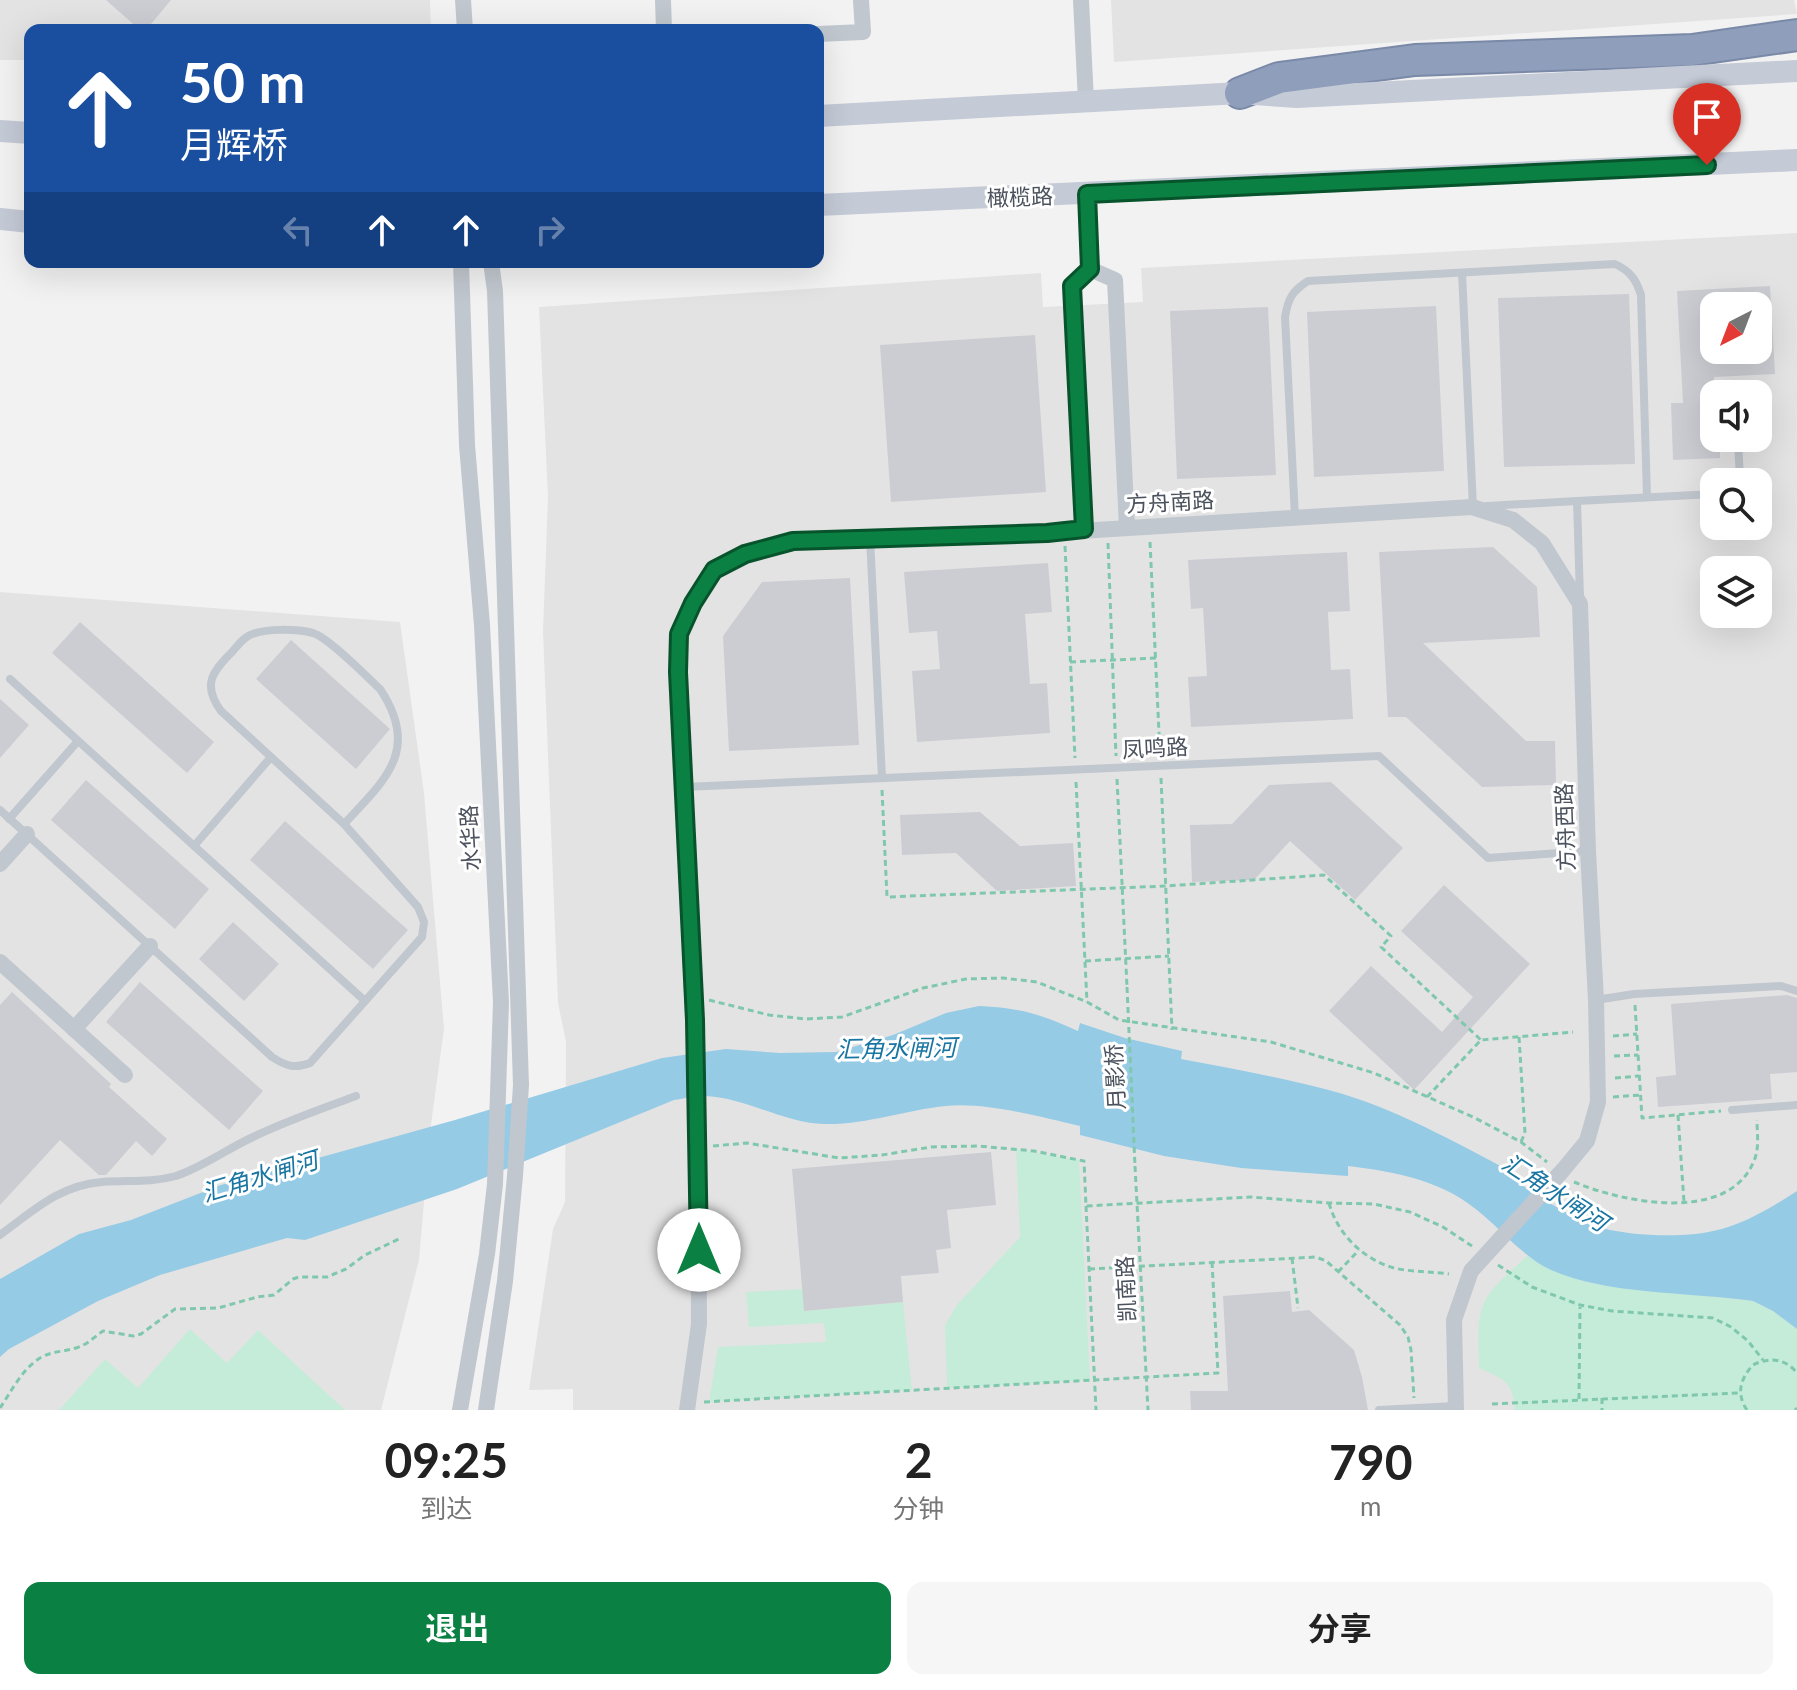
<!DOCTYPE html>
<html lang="zh">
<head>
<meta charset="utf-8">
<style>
  :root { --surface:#fff; --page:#f6f6f6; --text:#222; --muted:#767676; --accent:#0b8043 }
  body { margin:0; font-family:Lato,"Noto Sans SC",sans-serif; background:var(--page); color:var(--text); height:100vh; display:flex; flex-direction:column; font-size:30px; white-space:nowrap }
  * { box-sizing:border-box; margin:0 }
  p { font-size:26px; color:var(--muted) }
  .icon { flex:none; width:44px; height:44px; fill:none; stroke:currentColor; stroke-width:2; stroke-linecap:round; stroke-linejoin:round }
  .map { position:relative; height:1410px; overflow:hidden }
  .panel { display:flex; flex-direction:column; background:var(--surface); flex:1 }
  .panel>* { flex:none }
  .banner { position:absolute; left:24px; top:24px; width:800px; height:244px; border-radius:16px; box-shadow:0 8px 32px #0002; background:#1a4fa0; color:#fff; overflow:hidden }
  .needle { width:52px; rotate:222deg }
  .fabs { position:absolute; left:1700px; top:292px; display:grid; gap:16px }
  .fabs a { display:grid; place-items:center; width:72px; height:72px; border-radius:16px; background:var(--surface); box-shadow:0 8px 32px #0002; font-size:40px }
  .pin { position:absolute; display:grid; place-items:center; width:68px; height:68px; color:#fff; margin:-82px -34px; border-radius:50% 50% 50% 0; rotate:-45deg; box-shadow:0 0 8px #0007 }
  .pin .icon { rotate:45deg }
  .me { position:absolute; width:88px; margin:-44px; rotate:0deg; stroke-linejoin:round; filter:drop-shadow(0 0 6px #0008) }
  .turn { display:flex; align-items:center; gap:28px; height:168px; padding:0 24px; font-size:36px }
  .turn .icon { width:104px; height:104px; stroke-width:2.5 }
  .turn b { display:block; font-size:56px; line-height:68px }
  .lanes { display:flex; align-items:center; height:76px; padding:0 24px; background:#0003; justify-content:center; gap:40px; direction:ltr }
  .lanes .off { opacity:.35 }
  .eta { display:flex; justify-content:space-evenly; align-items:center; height:136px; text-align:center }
  .eta b { font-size:48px; font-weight:700; line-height:56px }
  .button { display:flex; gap:16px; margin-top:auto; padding:16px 24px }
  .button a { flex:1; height:92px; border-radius:16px; background:var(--accent); color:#fff; font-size:32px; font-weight:700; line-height:92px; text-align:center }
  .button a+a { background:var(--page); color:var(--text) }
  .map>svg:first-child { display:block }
  .education { fill:#e4e3e3; fill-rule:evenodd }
  .green { fill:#c5ecd9 }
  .water { fill:#96cbe5 }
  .building { fill:#cccdd3; fill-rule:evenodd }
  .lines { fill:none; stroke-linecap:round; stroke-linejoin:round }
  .highway-casing { stroke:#7989a7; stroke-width:34 }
  .path { stroke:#7fc8ad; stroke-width:3; stroke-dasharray:6 4; stroke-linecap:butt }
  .lane { stroke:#c1c7ce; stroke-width:8 }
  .street { stroke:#c1c7ce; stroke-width:16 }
  .secondary { stroke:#c4cad6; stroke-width:22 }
  .highway { stroke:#8e9ebb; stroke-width:30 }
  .path-bridge { stroke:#7fc8ad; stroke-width:3; stroke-dasharray:6 4; stroke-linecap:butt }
  .route-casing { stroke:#07532c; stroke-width:20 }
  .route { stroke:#0b8043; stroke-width:14 }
  .labels { text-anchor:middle; stroke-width:6; stroke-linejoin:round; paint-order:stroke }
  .street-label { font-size:22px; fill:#4b525d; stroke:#fff }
  .water-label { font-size:24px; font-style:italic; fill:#1975a2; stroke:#fff }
</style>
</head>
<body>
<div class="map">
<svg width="1797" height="1410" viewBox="0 0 1797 1410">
  <rect width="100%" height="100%" fill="#f3f2f2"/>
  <g class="education">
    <path d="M0 0H430L431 30H30V60H0Z"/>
    <path d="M1111 0H1794L1797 14 1114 62Z"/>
    <path d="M1797 233V1410H573V1389L529 1390 553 1229 565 1202 566 1042 558 1003 543 632 548 496 539 307 1041 273 1043 307 1143 302 1141 268ZM1714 306H1758V350H1714ZM1714 394H1758V438H1714ZM1714 482H1758V526H1714ZM1714 570H1758V614H1714Z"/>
    <path d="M0 592 400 622 424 793 444 1029 430 1132 419 1260 381 1410H0Z"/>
  </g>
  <g class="green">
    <path d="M1016 1149 1079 1160 1090 1380 947 1388 945 1325 957 1305 1020 1237Z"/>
    <path d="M1527 1256 1551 1269 1595 1284 1753 1301 1773 1311 1797 1329V1410H1515C1512 1380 1505 1380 1479 1368 1477 1302 1477 1301 1527 1256Z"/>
    <path d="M803 1289 805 1311 903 1302 912 1390 709 1402 718 1347 826 1342 824 1323 749 1327 746 1292Z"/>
    <path d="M190 1329 227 1363 258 1330 345 1410H59L105 1359 138 1388Z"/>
  </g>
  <path class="water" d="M979 1006C1020 1008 1041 1014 1078 1031L1080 1023 1125 1038 1182 1051 1181 1059C1235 1069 1290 1079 1343 1094 1407 1114 1466 1148 1525 1179L1520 1184C1545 1200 1572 1219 1602 1228 1631 1236 1684 1238 1713 1231 1743 1225 1772 1207 1797 1191V1329L1773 1311 1753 1301C1692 1292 1603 1295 1549 1269 1523 1256 1505 1234 1483 1215 1445 1181 1398 1172 1348 1166V1176L1241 1168 1164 1156 1080 1135V1126C1040 1117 987 1102 946 1106 905 1110 866 1125 824 1124 783 1123 745 1097 704 1096 695 1095 684 1099 674 1100L457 1189 305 1240 287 1238 160 1275 98 1301 9 1349 0 1357V1279L79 1234 131 1220 221 1185 455 1120 662 1058 726 1049 780 1053 836 1052 893 1035 946 1013Z"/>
  <g class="building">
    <path d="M106 0H171L146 30H140Z"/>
    <path d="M1770 286 1775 374 1714 377V438H1720V458L1673 460 1671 403H1683L1677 291ZM1714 306H1758V350H1714Z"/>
    <path d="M1629 294 1635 464 1504 467 1498 298Z"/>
    <path d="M1436 306 1444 471 1314 477 1307 312Z"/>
    <path d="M1268 307 1276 475 1177 479 1170 311Z"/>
    <path d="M1035 335 1046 492 891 502 880 345Z"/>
    <path d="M1493 547 1537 587 1540 637 1423 643 1526 741H1555L1556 785 1482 787 1406 717H1388L1379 552Z"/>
    <path d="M1347 552 1350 611 1328 612 1331 670 1350 669 1353 719 1191 727 1188 677 1207 676 1203 608 1191 609 1188 560Z"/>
    <path d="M1048 563 1052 612 1025 614 1030 684 1047 683 1050 733 917 742 912 671 940 669 937 631 909 633 904 572Z"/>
    <path d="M850 578 859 745 729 751 723 636 762 582Z"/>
    <path d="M80 622 214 742 187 773 52 653Z"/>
    <path d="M291 640 390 729 356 769 256 679Z"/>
    <path d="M0 699 29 725 0 758Z"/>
    <path d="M86 780 209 889 175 929 51 820Z"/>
    <path d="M1331 782 1403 848 1355 900 1290 841 1254 880 1192 882 1190 825 1232 824 1269 785Z"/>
    <path d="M980 812 1020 846 1073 843 1076 886 997 891 956 853 902 855 900 815Z"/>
    <path d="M285 821 408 930 373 969 250 860Z"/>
    <path d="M1444 885 1530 964 1414 1090 1329 1011 1371 966 1442 1032 1473 997 1401 931Z"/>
    <path d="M233 922 279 964 244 1001 199 959Z"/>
    <path d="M140 982 263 1091 229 1130 106 1022Z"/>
    <path d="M12 992 111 1084 109 1087 167 1139 152 1156 136 1141 106 1175H99L60 1140 0 1205V1005Z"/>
    <path d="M1787 995 1797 998V1072L1770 1074 1772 1099 1658 1107 1656 1077 1676 1075 1671 1004Z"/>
    <path d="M991 1152 996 1205 947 1210 951 1248 936 1250 939 1273 901 1276 903 1302 804 1311 792 1169Z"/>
    <path d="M1290 1291 1292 1312 1309 1310 1354 1350 1362 1377 1368 1410H1191L1190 1391H1228L1223 1296Z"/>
  </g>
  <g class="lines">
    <defs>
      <path id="highway" d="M1240 93 1279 78 1415 60 1692 50 1797 35"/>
    </defs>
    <use href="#highway" class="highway-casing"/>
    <g class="path">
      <path d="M1150 542 1160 754"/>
      <path d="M1108 543 1116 756"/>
      <path d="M1065 546 1075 758"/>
      <path d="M1070 662 1156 658"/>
      <path d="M1161 778 1172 1030"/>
      <path d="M1117 779 1127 987"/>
      <path d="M1076 782 1087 1002"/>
      <path d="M882 790 887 897 1166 886 1324 875 1391 936 1381 947 1481 1040"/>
      <path d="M1085 961 1169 956"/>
      <path d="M709 1000 769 1015 806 1019 842 1017 923 988 966 979 1003 978 1037 982 1087 1002 1119 1020 1271 1042 1374 1073 1475 1118 1521 1142 1547 1162"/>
      <path d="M1635 1005 1642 1118 1721 1111"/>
      <path d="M1613 1036 1637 1034"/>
      <path d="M1519 1037 1525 1133 1521 1142"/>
      <path d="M1614 1056 1638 1055"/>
      <path d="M1615 1078 1639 1076"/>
      <path d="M1427 1097 1481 1040 1573 1032"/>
      <path d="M1613 1097 1641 1095"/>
      <path d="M1678 1115 1684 1202"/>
      <path d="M713 1146 747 1143 839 1158 882 1155 931 1147 978 1146 1034 1151 1084 1161 1086 1206 1251 1197 1329 1203 1374 1204 1410 1212 1443 1227 1472 1246"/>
      <path d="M1135 1166 1148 1410"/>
      <path d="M1574 1182C1621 1202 1726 1224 1753 1163 1760 1149 1757 1134 1757 1120"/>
      <path d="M1329 1203C1338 1237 1370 1266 1405 1270 1420 1272 1434 1272 1449 1274"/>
      <path d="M1086 1206 1096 1410"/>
      <path d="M1292 1258 1298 1308"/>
      <path d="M1498 1265 1532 1287 1580 1305 1612 1311 1713 1318 1731 1327 1748 1341 1763 1360"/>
      <path d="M1089 1269 1316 1257 1326 1261 1400 1325 1408 1337 1411 1350 1414 1398"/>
      <path d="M1338 1272 1359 1250"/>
      <path d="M1602 1398V1410"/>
      <path d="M1579 1399 1580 1307"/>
      <path d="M704 1402 1218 1373 1212 1262"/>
      <path d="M1492 1404 1740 1393"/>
      <path d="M0 1408C11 1392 22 1369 40 1358 52 1351 63 1352 76 1348 87 1345 94 1337 103 1331L133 1336 141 1334 175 1309 218 1308 257 1297 274 1295 293 1279 299 1277H327L346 1269 365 1255 401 1238"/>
      <path d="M1747 1410C1736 1394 1740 1379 1753 1365 1769 1357 1785 1358 1797 1373"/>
      <path d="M1795 1410 1797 1408"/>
    </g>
    <g class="lane">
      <path d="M1462 273 1473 507"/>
      <path d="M1738 438 1740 482"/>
      <path d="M1577 501 1714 494"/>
      <path d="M1487 506 1577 501 1580 597"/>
      <path d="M1295 517 1285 317C1288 299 1292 291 1308 281L1615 264C1630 271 1636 279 1641 295L1647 497"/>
      <path d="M870 538 882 778"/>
      <path d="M10 679 365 1001"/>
      <path d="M684 787 1379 756 1488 858 1588 851"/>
      <path d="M0 810 272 1057C286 1066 294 1069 310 1063L422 937 424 922 418 907 344 824 221 711C202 685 212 672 232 652 237 646 243 638 250 635 265 628 297 629 313 633 329 638 366 676 380 689 421 750 385 780 344 824"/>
      <path d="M9 819 78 741"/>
      <path d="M194 846 271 757"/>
      <path d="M1596 1000 1634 994 1781 986 1797 991"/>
      <path d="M1732 1110 1797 1105"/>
      <path d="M0 1235C33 1211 60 1185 102 1182 128 1180 150 1183 176 1176 203 1167 227 1149 253 1137 286 1121 321 1109 356 1096"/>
      <path d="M1379 1410 1455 1406"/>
    </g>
    <g class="street">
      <path d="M463 0 465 30"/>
      <path d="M663 0 664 30"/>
      <path d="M1081 0 1086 101"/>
      <path d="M818 34 863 32 861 0"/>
      <path d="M1087 194 1090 269"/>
      <path d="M1084 529 1072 286 1090 269 1115 280 1127 527"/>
      <path d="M0 864 27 834"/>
      <path d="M0 962 125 1075"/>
      <path d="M74 1029 150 946"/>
      <path d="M460 1410 487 1254 495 1184 501 1002 482 625 467 445 461 262"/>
      <path d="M486 1410 505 1281 515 1176 521 1085 495 291 491 262"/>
      <path d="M687 1410 699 1324 698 1132 678 672 679 634 693 603 714 570 745 554 793 541 1047 533 1472 507 1513 520 1542 543 1580 604 1588 851 1596 1000 1598 1102 1587 1141 1563 1170 1471 1271 1454 1320 1456 1410"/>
    </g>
    <g class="secondary">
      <path d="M818 116 1240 93 1297 97 1797 71"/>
      <path d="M0 131 30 133"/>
      <path d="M818 205 1797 160"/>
      <path d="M0 219 30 222"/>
    </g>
    <use href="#highway" class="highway"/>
    <path class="path-bridge" d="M1127 987 1135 1166"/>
  </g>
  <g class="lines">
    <defs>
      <path id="route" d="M699 1250 695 1020 678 672 679 634 693 603 714 570 745 554 793 541 1047 533 1084 529 1072 286 1090 269 1087 194 1707 165"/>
    </defs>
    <use href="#route" class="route-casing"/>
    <use href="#route" class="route"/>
  </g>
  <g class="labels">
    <g class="street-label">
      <text transform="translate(1020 197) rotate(-2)" y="8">橄榄路</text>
      <text transform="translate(1170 502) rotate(-3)" y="8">方舟南路</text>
      <text transform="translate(1155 748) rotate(-3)" y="8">凤鸣路</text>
      <text transform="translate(1565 827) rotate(-92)" y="8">方舟西路</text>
      <text transform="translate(470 838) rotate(-93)" y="8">水华路</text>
      <text transform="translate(1115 1077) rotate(-93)" y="8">月影桥</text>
      <text transform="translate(1126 1289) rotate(-93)" y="8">凯南路</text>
    </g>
    <g class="water-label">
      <text transform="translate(896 1049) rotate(-1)" y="8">汇角水闸河</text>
      <text transform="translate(260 1177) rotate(-17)" y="8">汇角水闸河</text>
      <text transform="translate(1555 1193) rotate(33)" y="8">汇角水闸河</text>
    </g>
  </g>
</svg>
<div class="fabs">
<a><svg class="needle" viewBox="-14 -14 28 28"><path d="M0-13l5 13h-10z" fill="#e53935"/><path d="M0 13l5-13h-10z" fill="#767676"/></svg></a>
<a><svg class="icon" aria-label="sound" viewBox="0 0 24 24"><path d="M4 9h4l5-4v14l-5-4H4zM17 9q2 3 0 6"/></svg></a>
<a><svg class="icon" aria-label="search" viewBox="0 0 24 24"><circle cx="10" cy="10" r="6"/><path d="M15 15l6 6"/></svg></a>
<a><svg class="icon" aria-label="layers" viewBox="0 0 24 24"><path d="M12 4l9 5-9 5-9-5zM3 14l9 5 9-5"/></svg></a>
</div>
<div class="pin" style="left:1707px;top:165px;background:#d93025"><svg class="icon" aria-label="arrive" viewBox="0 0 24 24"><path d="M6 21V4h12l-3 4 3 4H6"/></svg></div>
<svg class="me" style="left:699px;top:1250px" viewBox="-20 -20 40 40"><circle r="19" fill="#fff"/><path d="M0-13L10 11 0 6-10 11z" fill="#0b8043"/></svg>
<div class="banner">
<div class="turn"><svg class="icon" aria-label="ahead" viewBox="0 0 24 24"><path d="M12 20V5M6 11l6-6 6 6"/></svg><div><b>50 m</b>月辉桥</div></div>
<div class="lanes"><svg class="icon off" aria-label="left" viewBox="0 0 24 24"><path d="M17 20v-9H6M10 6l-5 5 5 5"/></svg><svg class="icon" aria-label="ahead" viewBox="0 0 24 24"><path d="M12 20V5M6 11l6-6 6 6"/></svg><svg class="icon" aria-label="ahead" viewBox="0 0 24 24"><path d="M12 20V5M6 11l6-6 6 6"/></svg><svg class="icon off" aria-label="right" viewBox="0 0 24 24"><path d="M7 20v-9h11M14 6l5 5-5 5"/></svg></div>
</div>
</div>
<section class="panel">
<div class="eta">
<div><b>09:25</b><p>到达</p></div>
<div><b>2</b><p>分钟</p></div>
<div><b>790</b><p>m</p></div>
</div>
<div class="button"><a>退出</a><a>分享</a></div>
</section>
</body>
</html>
